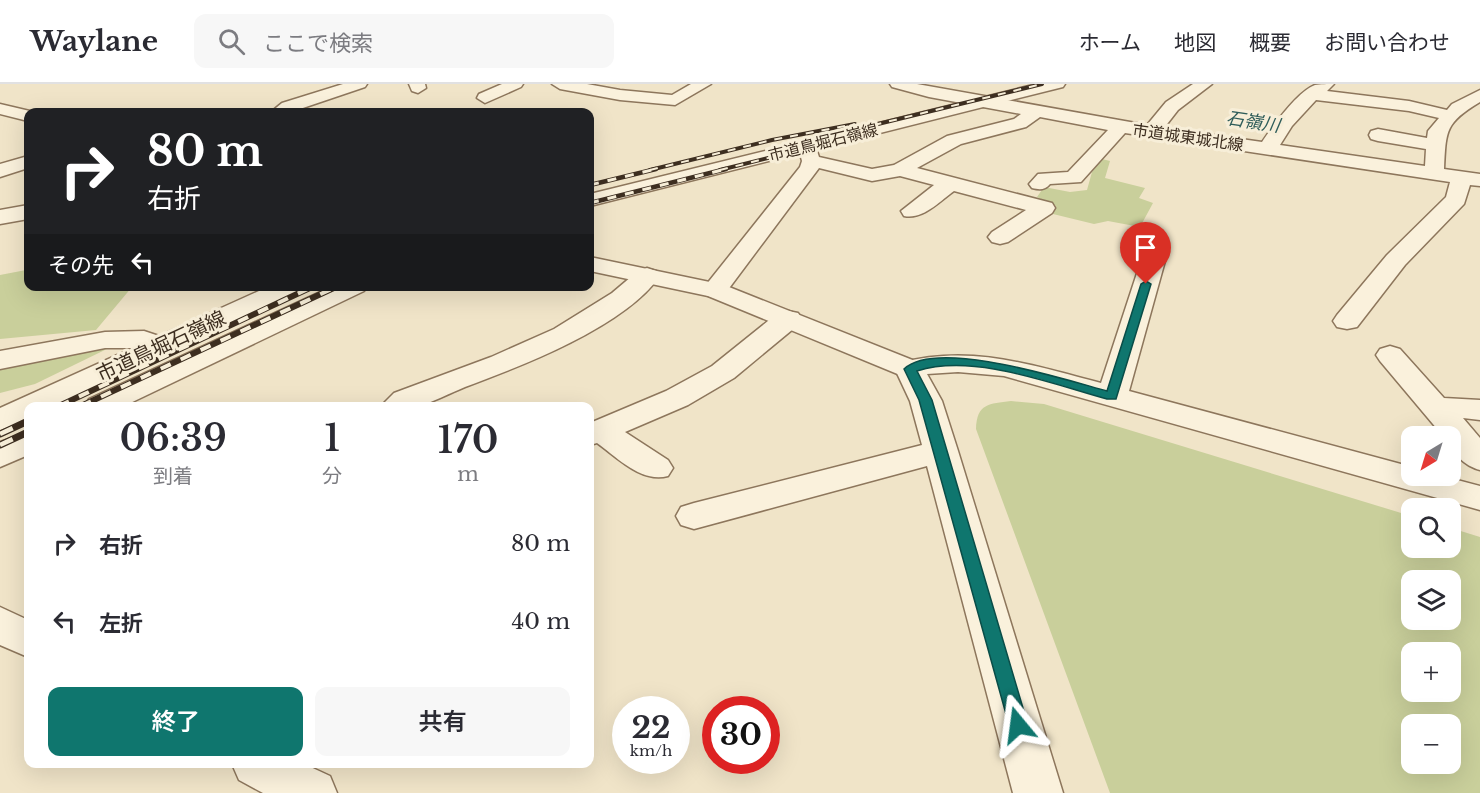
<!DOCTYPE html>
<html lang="ja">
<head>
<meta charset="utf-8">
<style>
  :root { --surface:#fff; --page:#f7f7f7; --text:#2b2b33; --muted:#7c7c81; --line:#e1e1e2; --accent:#0f766e }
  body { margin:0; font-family:"Libre Baskerville","Noto Sans JP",serif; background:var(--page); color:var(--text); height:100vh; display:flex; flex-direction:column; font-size:22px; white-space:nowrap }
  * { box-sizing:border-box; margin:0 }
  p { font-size:20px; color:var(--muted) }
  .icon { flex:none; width:33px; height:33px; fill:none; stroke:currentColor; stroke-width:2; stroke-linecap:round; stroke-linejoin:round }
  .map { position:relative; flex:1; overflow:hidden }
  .sheet { position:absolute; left:24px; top:318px; width:570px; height:366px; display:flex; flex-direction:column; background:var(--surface); border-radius:12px; box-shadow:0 6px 24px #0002 }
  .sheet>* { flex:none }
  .top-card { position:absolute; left:24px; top:24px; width:570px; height:183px; border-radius:12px; box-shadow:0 6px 24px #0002; background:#202124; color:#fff; overflow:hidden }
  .needle { width:39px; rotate:218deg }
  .tools { position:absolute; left:1401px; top:342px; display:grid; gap:12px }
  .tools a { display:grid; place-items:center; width:60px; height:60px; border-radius:12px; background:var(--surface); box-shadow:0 6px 24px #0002; font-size:30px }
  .speed { position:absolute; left:612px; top:612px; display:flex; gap:12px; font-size:30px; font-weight:700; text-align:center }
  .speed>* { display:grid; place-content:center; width:78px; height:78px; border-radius:50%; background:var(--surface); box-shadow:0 6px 24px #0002; line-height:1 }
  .speed small { font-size:15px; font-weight:400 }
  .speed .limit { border:9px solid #d22; background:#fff; color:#111 }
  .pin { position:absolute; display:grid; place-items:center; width:51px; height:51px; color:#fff; margin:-62px -26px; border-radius:50% 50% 50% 0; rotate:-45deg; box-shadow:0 0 6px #0007 }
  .pin .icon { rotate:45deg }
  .me { position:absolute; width:66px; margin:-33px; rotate:344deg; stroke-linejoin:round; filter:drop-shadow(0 0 4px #0008) }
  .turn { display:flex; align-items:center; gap:21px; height:126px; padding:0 24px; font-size:27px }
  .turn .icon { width:78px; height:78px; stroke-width:2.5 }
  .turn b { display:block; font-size:42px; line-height:51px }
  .then { display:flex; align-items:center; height:57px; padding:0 24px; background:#0003; gap:12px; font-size:22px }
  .eta { display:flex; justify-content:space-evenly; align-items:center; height:102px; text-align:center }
  .eta b { font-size:36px; font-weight:600; line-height:42px }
  .action { display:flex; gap:12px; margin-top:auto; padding:12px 24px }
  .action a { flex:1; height:69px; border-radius:12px; background:var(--accent); color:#fff; font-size:24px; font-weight:600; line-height:69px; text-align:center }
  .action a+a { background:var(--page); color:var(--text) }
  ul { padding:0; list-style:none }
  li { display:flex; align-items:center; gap:18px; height:78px; padding:0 24px }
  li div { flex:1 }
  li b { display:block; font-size:22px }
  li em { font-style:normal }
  header { display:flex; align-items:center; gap:36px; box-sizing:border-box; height:84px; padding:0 30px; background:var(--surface); border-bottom:2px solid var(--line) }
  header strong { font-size:28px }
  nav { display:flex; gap:33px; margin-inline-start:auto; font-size:21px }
  .search { width:420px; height:54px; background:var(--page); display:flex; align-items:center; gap:15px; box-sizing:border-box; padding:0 21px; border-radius:12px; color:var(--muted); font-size:22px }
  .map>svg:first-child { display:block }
  .green { fill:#c9cf9b; fill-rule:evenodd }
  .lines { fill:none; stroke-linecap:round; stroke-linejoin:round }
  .minor-casing { stroke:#8d765c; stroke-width:3 }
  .tertiary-casing { stroke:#8d765c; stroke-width:3 }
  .minor { fill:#faf1dc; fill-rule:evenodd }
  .tertiary { fill:#faf1dc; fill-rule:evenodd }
  .rail-far3-casing { stroke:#3d2e20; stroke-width:4 }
  .rail-far2-casing { stroke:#3d2e20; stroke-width:4.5 }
  .rail-far1-casing { stroke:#3d2e20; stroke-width:6 }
  .rail-casing { stroke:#3d2e20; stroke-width:7 }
  .rail-far3 { stroke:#f7eed8; stroke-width:2; stroke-dasharray:8; stroke-linecap:butt }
  .rail-far2 { stroke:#f7eed8; stroke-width:3; stroke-dasharray:9; stroke-linecap:butt }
  .rail-far1 { stroke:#f7eed8; stroke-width:4; stroke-dasharray:11; stroke-linecap:butt }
  .rail { stroke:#f7eed8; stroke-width:4.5; stroke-dasharray:14; stroke-linecap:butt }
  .route { fill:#0f766e; stroke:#0a4d48; stroke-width:1.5 }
  .labels { text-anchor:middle; stroke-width:6; stroke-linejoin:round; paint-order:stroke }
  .far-street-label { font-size:16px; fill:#3d2e20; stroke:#f7eed8 }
  .far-water-label { font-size:18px; font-style:italic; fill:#2f5d5a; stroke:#f7eed8 }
  .street-label { font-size:20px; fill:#3d2e20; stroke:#f7eed8 }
</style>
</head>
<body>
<header>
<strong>Waylane</strong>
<div class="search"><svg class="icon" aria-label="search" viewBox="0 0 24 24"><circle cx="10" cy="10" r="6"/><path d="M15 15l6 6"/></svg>ここで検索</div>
<nav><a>ホーム</a><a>地図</a><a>概要</a><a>お問い合わせ</a></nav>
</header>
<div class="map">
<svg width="1480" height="709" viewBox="0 0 1480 709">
  <rect width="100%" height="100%" fill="#f0e4c8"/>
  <g class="green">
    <path d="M1102 75 1110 77 1105 94 1145 104 1139 114 1153 119 1140 143 1108 137 1094 140 1053 130 1056 122 1037 113 1044 103 1070 108 1087 106 1092 88Z"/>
    <path d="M26 186 28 189V202L132 203 96 246 0 255V191Z"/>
    <path d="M111 263 35 300 0 309V285L50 272Z"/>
    <path d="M1011 317 1044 320 1411 432 1412 464H1450L1451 444 1480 453V709H1110L976 345C977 319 989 320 1011 317ZM1412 496H1450V536H1412ZM1412 568H1450V608H1412ZM1450 640V680H1412V640Z"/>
  </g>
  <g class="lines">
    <defs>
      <g id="minor">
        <path d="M343 0H367L365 3 291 28H271L282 19Z"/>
        <path d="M409 0H425L426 4 418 9 412 7Z"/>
        <path d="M502 0H523L521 3 485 19 477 14 479 10Z"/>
        <path d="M552 0H587L620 6 672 11 691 0H711L675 21 620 16 560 5Z"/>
        <path d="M890 0H917L1147 41 1166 18 1193 0H1212L1178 26 1164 44 1262 58C1273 42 1297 8 1315 1 1320 0 1328 0 1334 0L1327 7 1409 17 1447 26 1452 20 1480 6V18C1445 39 1446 46 1444 85L1480 90V102L1470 101 1464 120 1405 181 1357 243 1347 245 1337 243 1333 237 1337 231 1387 171 1446 113 1450 98 1125 49 1081 98 1050 100C1045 106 1040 106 1032 104L1029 100 1038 90 1068 88 1108 46 1040 33 1026 43 961 60 917 84 1052 119 1055 124 1052 129 1008 158 1000 160 992 158 988 153 992 148 1026 126 954 107C940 117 923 136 904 132L901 127 934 101 900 92 872 97 819 84 724 211 715 214 706 211 702 206 706 201 800 83 802 77 798 62 800 58H814L819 73 872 85 894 81 947 52 1014 35 1021 30 929 13 892 3ZM1316 16 1409 27 1439 34 1428 47 1427 54 1378 45 1371 47 1369 51 1371 55 1378 57 1426 65 1425 82 1280 61 1292 42Z"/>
        <path d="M28 72V84L0 93V80Z"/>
        <path d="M28 121V135L0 140V126Z"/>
        <path d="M1153 170 1162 172 1165 177 1129 307 1412 383V392H1442L1480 402V426L1004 292 958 288 927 290 942 317 958 367 1063 709H1013L927 382 694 445 681 441 676 432 681 423 694 419 922 361 910 317 895 285 900 279C972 260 1031 281 1101 299L1141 177 1144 172Z"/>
        <path d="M647 184 656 187 660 192C624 243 522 282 465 303 450 309 434 318 418 322 408 325 392 323 381 322L394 309 491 273 554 245 612 209 638 187Z"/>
        <path d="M788 227 798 229 802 235 798 241 734 294 688 321 625 348 668 376 673 384 668 392C641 399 618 374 597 359L590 361V339L666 307 712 282 778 229Z"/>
        <path d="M144 247 171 256 175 262 171 268 161 271 140 264H105L0 285V267L105 248Z"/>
        <path d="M1390 262 1400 265 1444 314 1480 316V336L1463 334 1480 354V386C1465 382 1450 369 1450 352H1443L1380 277 1376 271 1380 265Z"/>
        <path d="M0 523 28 536V573L0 561Z"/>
        <path d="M232 680H304L330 692 337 709H263L239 696Z"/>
      </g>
      <g id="tertiary">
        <path d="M1037 0H1065L1063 3 590 122V110Z"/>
        <path d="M0 20 34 28H28V37L0 30Z"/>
        <path d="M590 173 724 201 920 279 925 285 920 291 910 294 900 291 708 212 590 187Z"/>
        <path d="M270 202H304L301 207 54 322H28V335L0 346V324Z"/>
        <path d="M333 202H367L364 207 124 322H84L89 315Z"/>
        <path d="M28 348V371L0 383V358Z"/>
      </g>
    </defs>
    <use href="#minor" class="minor-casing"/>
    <use href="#tertiary" class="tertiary-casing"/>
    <use href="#minor" class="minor"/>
    <use href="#tertiary" class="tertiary"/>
    <defs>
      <g id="rail-far3">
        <path d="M650 86 772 56 855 40"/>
        <path d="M720 86 784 70 878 40 1042 0"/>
      </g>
      <g id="rail-far2">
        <path d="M590 101 656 85"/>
        <path d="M590 119 726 85"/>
      </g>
      <g id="rail-far1">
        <path d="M59 322 314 202"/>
        <path d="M81 322 338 202"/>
      </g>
      <g id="rail">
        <path d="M0 350 28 337"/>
        <path d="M0 361 28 348"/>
      </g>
    </defs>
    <use href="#rail-far3" class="rail-far3-casing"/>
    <use href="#rail-far2" class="rail-far2-casing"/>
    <use href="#rail-far1" class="rail-far1-casing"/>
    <use href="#rail" class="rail-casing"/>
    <use href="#rail-far3" class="rail-far3"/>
    <use href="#rail-far2" class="rail-far2"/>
    <use href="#rail-far1" class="rail-far1"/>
    <use href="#rail" class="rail"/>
  </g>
  <path class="route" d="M1146 197 1151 200 1116 315H1107C1052 300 974 269 917 287L932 316 1028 641 1025 647 1018 649 1012 647 1009 641 919 316 904 285C937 254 1066 296 1107 307L1141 200Z"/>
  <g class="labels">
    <g class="far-street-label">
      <text transform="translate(1188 53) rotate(8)" y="6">市道城東城北線</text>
      <text transform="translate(823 58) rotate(-14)" y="6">市道鳥堀石嶺線</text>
    </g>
    <g class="far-water-label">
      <text transform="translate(1253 38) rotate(9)" y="6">石嶺川</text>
    </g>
    <g class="street-label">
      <text transform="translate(161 262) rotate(-25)" y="7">市道鳥堀石嶺線</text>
    </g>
  </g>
</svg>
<div class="tools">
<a><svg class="needle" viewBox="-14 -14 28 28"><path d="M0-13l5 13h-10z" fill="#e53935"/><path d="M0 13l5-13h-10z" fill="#7c7c81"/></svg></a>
<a><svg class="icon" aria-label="search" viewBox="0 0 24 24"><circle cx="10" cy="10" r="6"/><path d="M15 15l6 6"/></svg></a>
<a><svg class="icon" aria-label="layers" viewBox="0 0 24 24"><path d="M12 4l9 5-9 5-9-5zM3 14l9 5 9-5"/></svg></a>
<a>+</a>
<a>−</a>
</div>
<div class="speed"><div>22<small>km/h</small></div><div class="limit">30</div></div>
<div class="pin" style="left:1146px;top:200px;background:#d93025"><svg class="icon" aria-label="arrive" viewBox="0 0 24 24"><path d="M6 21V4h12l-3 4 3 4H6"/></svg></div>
<svg class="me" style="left:1018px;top:641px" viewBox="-20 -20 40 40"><path d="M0-17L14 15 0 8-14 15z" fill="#0f766e" stroke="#fff" stroke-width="4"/></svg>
<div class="top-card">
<div class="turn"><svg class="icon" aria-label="right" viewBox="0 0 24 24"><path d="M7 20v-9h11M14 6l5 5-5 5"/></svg><div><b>80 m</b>右折</div></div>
<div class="then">その先<svg class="icon" aria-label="left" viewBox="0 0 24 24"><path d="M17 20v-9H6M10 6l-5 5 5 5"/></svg></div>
</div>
<section class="sheet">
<div class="eta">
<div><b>06:39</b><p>到着</p></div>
<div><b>1</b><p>分</p></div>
<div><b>170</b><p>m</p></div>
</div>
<ul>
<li><svg class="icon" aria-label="right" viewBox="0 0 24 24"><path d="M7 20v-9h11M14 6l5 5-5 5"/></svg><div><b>右折</b></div><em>80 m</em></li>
<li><svg class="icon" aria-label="left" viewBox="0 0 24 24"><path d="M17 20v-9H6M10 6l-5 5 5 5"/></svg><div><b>左折</b></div><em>40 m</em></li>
</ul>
<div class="action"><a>終了</a><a>共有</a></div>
</section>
</div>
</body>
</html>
